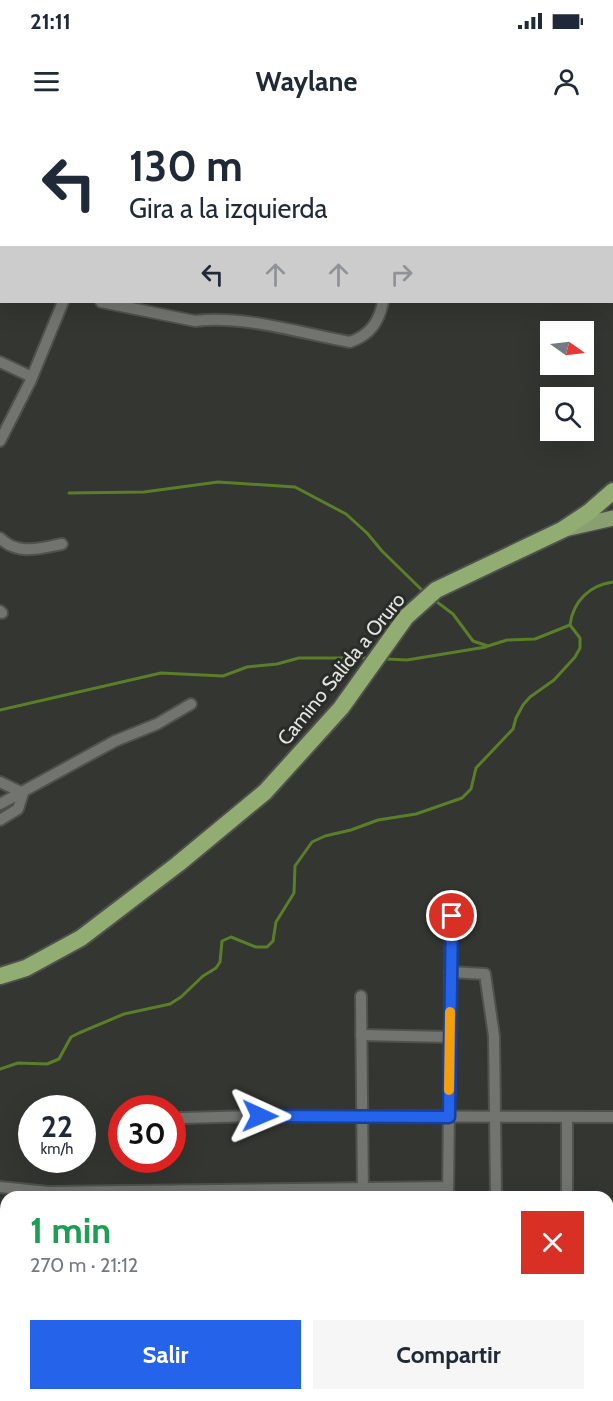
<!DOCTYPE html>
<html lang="es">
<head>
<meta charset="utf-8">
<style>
  :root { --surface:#fff; --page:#f6f6f7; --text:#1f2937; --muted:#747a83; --accent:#2563eb }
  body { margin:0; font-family:Cabin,sans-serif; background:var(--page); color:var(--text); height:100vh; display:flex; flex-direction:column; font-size:22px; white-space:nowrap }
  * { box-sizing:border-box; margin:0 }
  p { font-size:20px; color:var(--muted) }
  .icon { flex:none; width:33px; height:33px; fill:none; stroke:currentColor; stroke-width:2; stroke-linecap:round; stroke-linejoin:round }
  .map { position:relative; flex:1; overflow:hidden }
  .drawer { position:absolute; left:0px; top:1071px; width:614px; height:210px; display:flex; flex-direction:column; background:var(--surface); border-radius:18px 18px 0 0; box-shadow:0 6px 24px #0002 }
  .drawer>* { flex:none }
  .guide { position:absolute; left:0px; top:0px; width:614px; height:183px; box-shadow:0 6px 24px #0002; background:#fff; color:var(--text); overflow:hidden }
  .needle { width:39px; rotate:104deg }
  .buttons { position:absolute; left:540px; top:201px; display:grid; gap:12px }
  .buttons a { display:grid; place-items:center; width:54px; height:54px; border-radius:0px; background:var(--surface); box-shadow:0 6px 24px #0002; font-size:30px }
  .speed { position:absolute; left:18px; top:975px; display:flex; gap:12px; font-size:30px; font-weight:700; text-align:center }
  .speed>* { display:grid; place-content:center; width:78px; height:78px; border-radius:50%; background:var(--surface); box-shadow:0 6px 24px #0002; line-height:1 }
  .speed small { font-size:15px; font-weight:400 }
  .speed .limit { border:9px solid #d22; background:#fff; color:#111 }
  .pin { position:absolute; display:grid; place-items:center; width:51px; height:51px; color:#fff; margin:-26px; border:3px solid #fff; border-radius:50%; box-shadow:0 2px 6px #0007 }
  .me { position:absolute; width:66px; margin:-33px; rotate:91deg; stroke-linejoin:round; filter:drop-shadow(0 0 4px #0008) }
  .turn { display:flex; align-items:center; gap:21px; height:126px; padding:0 30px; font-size:27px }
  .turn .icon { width:78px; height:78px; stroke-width:2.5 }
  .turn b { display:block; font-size:42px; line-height:51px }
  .lanes { display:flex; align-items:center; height:57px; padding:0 30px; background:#0003; justify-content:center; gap:30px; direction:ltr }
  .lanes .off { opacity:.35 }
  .round { display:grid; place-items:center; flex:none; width:63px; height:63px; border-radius:0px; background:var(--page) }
  .head { display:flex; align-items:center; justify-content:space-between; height:102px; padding:0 30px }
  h1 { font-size:36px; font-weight:800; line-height:45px; color:#1e9e55 }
  .button { display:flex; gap:12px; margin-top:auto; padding:12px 30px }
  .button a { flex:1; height:69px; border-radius:0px; background:var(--accent); color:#fff; font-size:24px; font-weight:800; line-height:69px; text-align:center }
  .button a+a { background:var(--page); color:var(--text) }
  .status { display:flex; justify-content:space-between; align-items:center; height:42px; padding:0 30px; background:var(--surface); direction:ltr }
  .status svg { height:16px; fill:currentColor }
  header { display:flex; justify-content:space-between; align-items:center; height:78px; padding:0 30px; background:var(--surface); font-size:27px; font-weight:800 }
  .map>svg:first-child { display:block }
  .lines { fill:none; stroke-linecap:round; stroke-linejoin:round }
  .stream { stroke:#5b7e29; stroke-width:3 }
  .building { fill:#9bc26d }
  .minor-casing { stroke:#4f514d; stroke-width:14 }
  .primary-casing { stroke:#4f514d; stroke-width:18 }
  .trunk-casing { stroke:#4f514d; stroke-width:20 }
  .minor { stroke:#71746f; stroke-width:10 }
  .primary { stroke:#899f71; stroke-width:15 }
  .trunk { stroke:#91ad72; stroke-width:16 }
  .route-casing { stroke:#184099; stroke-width:15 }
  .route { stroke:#2563eb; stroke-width:10 }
  .slow { stroke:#f59e0b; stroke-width:10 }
  .labels { text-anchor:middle; stroke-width:6; stroke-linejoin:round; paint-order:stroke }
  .street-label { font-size:20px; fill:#e3e5e2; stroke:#292c27 }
</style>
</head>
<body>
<div class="status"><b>21:11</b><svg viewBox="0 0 49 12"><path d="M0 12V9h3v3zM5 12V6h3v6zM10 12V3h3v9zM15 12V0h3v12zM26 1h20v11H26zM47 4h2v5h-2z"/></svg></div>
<header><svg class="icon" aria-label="menu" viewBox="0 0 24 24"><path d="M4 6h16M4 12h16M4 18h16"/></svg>Waylane<svg class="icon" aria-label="person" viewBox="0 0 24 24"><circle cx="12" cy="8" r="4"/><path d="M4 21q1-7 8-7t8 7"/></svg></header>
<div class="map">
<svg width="613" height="1281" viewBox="0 0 613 1281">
  <rect width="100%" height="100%" fill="#333631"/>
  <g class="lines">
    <g class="stream">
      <path d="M477 2 480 0"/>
      <path d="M0 25H2"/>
      <path d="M69 373 144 372 218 362 295 367 346 394 367 413 382 431 426 474"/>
      <path d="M437 482 453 494 473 521 488 526 507 520 535 519 570 505"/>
      <path d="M387 539 407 540 486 527"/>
      <path d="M0 590 161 553 223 556 247 547 277 544 299 538H366"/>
      <path d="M0 949 18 943 47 944 59 939 71 917 79 913 124 894 170 884 181 877 203 856 216 848 220 842 222 821 231 817 256 827H267L273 821 276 802 294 773 295 746 312 722 325 716 351 710 378 700 416 694 462 678 471 669 476 648 513 609 516 598 523 585 530 577 554 560 575 537 580 528V518L570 505C573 481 590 465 613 462"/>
    </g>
  </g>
  <rect class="building" x="0" y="1158" width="6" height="50"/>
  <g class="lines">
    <defs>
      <g id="minor">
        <path d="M0 94H2"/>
        <path d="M0 164H2"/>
        <path d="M101 182 195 201C245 195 300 213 350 222 370 215 379 202 383 182"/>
        <path d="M0 242 32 257"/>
        <path d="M0 321 30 262 63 182"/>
        <path d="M0 418C18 436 40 428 62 424"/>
        <path d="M0 491 2 493"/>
        <path d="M0 662 23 673 18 689 0 700"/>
        <path d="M0 684 115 621 157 604 191 584"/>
        <path d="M450 852 485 854 494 916 496 1077"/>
        <path d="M361 876 363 1077"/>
        <path d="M361 915 449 917"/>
        <path d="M181 998 260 996 613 997"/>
        <path d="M0 1067 48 1072 448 1067"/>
        <path d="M448 1077 451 796"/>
        <path d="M567 1077V997"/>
        <path d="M608 1160H613"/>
        <path d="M608 1213H613"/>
        <path d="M0 1214H6"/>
        <path d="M212 1275V1281"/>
        <path d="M367 1275V1281"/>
        <path d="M448 1275V1281"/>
        <path d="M47 1281V1275"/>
        <path d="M566 1281V1275"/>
      </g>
      <path id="primary" d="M565 409 613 398"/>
      <g id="trunk">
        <path d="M550 0 551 2"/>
        <path d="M612 97 613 100"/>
        <path d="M0 856 26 848 81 818 178 744 265 672 341 588 406 497 436 470 562 410 589 392 613 371"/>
      </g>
    </defs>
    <use href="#minor" class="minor-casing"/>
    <use href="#primary" class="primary-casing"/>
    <use href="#trunk" class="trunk-casing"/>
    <use href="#minor" class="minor"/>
    <use href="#primary" class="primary"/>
    <use href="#trunk" class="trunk"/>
  </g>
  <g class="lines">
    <defs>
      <path id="route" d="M260 996 449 997 452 796"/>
    </defs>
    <use href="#route" class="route-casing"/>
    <use href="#route" class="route"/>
    <path class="slow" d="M449 970 450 892"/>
  </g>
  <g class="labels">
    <g class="street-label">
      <text transform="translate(341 549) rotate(-51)" y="7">Camino Salida a Oruro</text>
    </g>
  </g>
</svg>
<div class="buttons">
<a><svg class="needle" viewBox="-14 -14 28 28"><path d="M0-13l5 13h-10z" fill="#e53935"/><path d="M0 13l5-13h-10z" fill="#747a83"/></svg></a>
<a><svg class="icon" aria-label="search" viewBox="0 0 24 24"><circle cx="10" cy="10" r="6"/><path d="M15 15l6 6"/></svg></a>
</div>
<div class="speed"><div>22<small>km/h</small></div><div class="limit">30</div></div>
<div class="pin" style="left:452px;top:796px;background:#d93025"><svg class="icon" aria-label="arrive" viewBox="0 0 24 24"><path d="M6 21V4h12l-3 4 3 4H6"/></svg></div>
<svg class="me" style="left:260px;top:996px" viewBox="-20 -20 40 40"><path d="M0-17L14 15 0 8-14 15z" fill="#2563eb" stroke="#fff" stroke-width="4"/></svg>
<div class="guide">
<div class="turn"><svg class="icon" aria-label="left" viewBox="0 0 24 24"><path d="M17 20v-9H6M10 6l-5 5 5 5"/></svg><div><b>130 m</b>Gira a la izquierda</div></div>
<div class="lanes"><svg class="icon" aria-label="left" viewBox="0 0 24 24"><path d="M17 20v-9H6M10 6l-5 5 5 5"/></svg><svg class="icon off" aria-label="ahead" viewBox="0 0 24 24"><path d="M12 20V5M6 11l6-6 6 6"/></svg><svg class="icon off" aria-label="ahead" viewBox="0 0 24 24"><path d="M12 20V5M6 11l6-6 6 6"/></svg><svg class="icon off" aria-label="right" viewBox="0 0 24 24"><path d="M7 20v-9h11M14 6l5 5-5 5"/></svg></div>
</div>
<section class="drawer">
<div class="head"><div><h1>1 min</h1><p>270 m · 21:12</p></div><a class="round" style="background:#d93025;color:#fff"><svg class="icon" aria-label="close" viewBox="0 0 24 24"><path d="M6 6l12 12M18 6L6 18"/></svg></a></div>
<div class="button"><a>Salir</a><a>Compartir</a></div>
</section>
</div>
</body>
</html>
